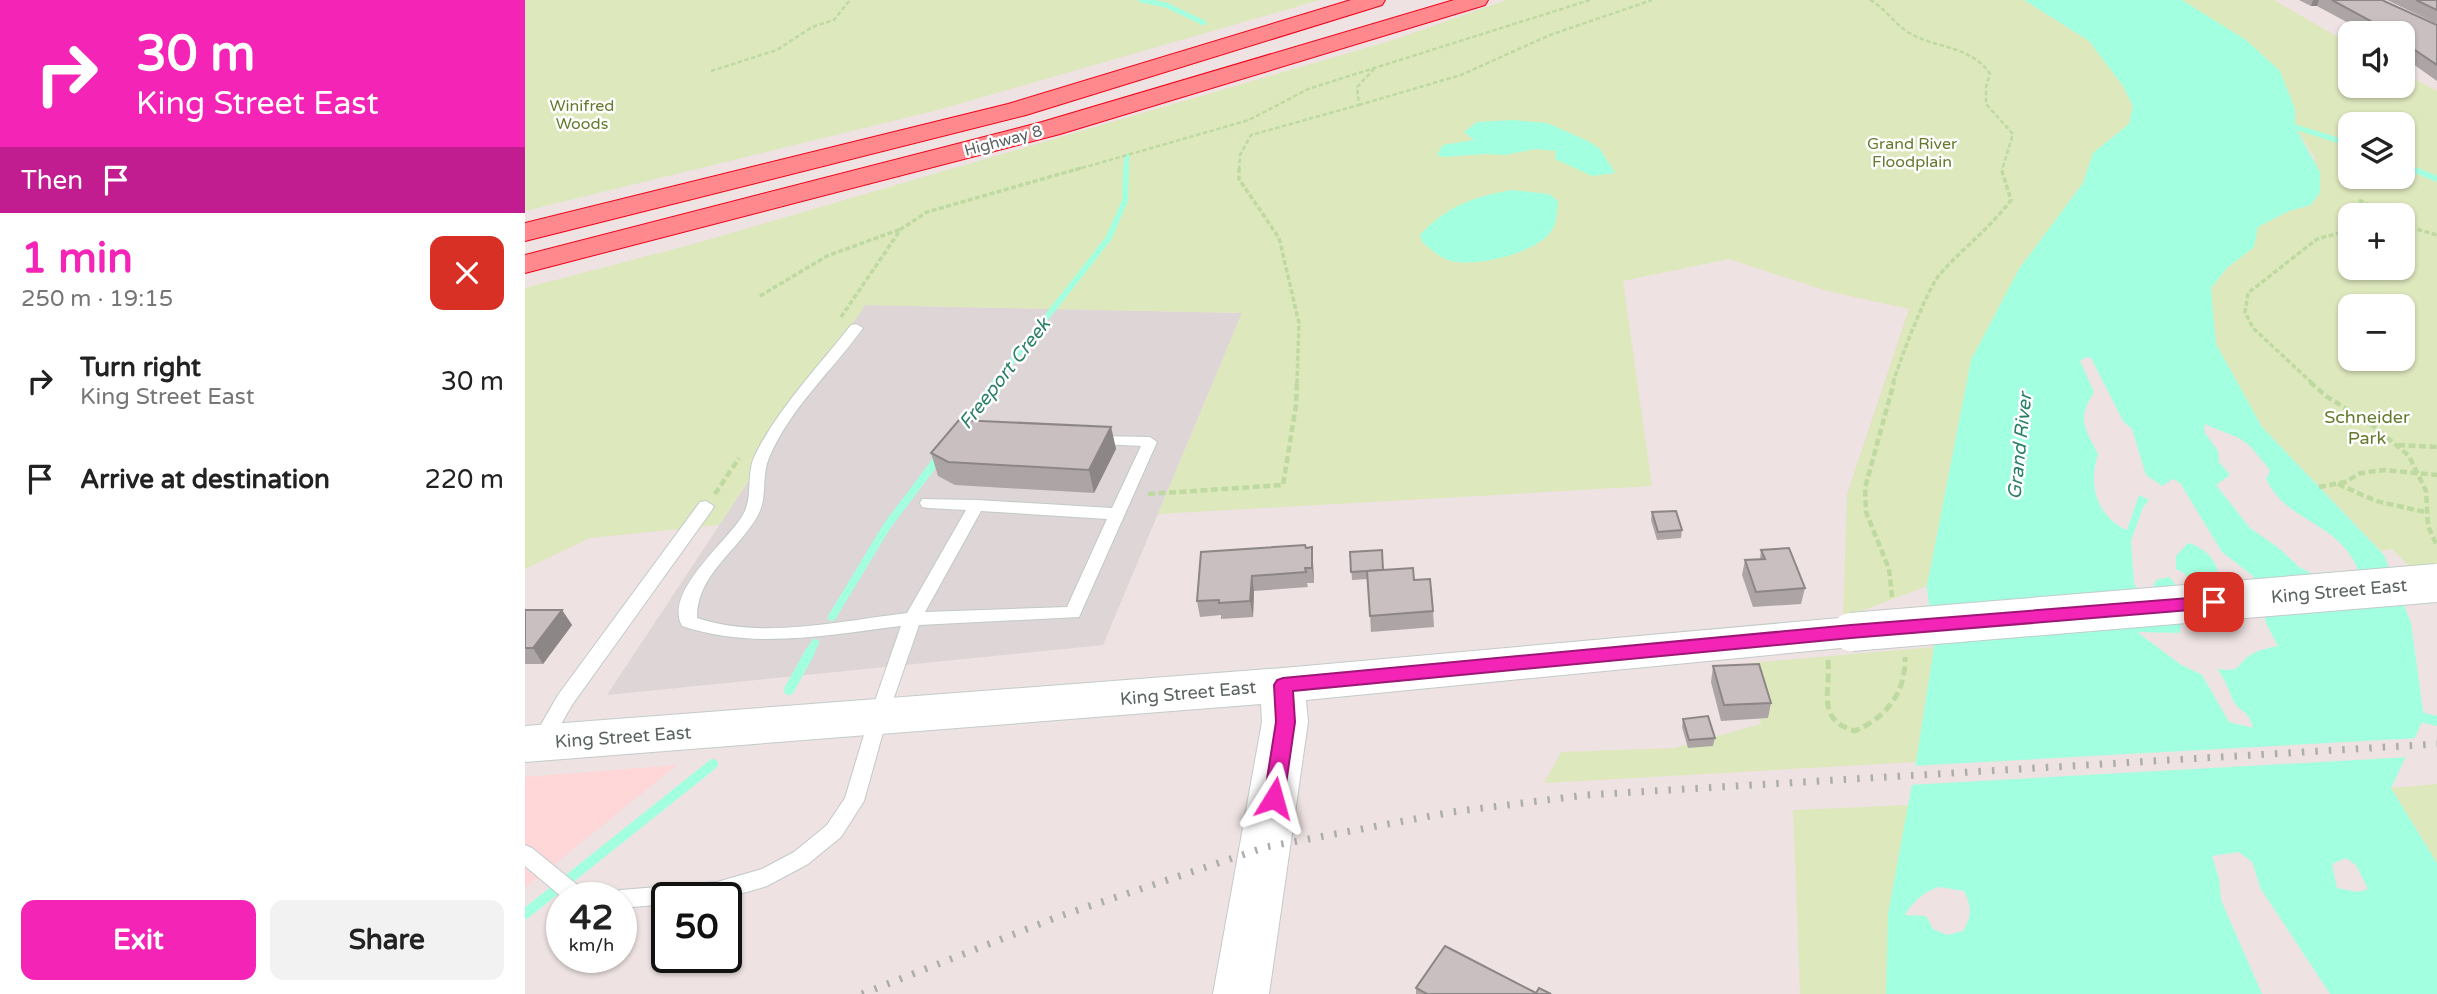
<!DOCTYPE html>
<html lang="en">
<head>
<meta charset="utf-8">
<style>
  :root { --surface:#fff; --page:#f2f2f2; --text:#222; --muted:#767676; --accent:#f324b6 }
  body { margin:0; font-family:"Varela Round",sans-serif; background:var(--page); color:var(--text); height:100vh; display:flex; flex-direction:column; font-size:26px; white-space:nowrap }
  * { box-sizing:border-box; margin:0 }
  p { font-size:23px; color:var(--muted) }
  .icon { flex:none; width:38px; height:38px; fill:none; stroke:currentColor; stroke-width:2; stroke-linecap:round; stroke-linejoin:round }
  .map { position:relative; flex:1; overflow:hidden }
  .panel { display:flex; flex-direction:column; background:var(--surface); width:525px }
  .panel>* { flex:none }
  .banner { background:#f324b6; color:#fff; overflow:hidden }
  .controls { position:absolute; left:1813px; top:21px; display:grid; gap:14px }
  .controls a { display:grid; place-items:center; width:77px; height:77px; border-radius:14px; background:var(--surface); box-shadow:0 2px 5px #0004; font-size:35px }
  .speed { position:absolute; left:21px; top:882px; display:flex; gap:14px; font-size:35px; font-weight:700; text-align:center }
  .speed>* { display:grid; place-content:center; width:91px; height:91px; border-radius:50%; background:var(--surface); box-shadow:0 2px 5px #0004; line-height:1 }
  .speed small { font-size:18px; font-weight:400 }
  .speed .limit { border:4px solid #111; border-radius:10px; background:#fff; color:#111 }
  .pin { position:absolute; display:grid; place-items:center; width:60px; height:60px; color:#fff; margin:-30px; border-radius:14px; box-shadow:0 4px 10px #0006 }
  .me { position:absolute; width:77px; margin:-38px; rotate:8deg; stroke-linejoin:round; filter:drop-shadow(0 0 5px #0008) }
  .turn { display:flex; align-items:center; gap:24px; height:147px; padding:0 21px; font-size:32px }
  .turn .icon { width:91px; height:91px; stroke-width:2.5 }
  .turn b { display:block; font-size:49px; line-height:60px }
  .then { display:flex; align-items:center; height:66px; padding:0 21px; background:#0003; gap:14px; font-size:26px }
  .round { display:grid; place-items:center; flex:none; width:74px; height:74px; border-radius:14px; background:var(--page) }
  .head { display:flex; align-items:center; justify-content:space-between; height:119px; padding:0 21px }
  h1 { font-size:42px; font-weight:700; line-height:52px; color:var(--accent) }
  .action { display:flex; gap:14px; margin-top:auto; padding:14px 21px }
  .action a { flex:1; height:80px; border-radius:14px; background:var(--accent); color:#fff; font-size:28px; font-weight:700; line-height:80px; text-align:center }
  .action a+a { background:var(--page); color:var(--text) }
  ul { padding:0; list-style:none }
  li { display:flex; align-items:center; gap:21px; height:98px; padding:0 21px }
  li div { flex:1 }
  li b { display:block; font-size:26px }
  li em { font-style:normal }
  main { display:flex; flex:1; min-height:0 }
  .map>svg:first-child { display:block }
  .commercial { fill:#ffd7d8 }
  .industrial { fill:#ddd5d6 }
  .green { fill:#dee8bd; fill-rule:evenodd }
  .water { fill:#a2ffdf; fill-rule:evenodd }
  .pier { fill:#eee2e2 }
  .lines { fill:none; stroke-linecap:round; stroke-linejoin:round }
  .stream-far3 { stroke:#a2ffdf; stroke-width:5 }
  .stream-far2 { stroke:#a2ffdf; stroke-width:6 }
  .stream-far1 { stroke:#a2ffdf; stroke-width:8 }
  .stream { stroke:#a2ffdf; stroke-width:10 }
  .service-casing { stroke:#c1cac8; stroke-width:2 }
  .secondary-casing { stroke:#c2ccca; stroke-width:2 }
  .motorway-casing { stroke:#f10017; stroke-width:2 }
  .path-far3 { stroke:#bedaa0; stroke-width:2.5; stroke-dasharray:4.5 2.5; stroke-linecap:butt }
  .path-far2 { stroke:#bedaa0; stroke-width:3.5; stroke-dasharray:5 2.5; stroke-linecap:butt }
  .path-far1 { stroke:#bedaa0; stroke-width:4.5; stroke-dasharray:7 3.5; stroke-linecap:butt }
  .path { stroke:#bedaa0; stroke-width:5; stroke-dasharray:9 4.5; stroke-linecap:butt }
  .service { fill:#fff; fill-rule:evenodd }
  .secondary { fill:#fff; fill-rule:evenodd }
  .motorway { fill:#ff898d; fill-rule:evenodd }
  .rail { stroke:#acaead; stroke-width:7; stroke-dasharray:2.5 11; stroke-linecap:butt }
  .secondary-bridge-casing { stroke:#c2ccca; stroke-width:40; stroke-linecap:butt }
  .secondary-bridge { stroke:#fff; stroke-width:38 }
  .wall { fill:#ada4a5 }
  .shaded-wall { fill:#8d8686 }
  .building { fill:#c9bfc0; stroke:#8d8686; stroke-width:2 }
  .route { fill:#f324b6; stroke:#9e1776; stroke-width:2 }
  .labels { text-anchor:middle; stroke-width:5; stroke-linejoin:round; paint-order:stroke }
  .far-park-label { font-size:16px; fill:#657a2d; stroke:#fff }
  .far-street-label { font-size:16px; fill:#5b6462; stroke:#fff }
  .park-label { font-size:18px; fill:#657a2d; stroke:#fff }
  .street-label { font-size:18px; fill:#5b6462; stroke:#fff }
  .water-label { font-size:19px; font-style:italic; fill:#2b7f69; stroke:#fff }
</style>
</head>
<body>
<main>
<section class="panel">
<div class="banner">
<div class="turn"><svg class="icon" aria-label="right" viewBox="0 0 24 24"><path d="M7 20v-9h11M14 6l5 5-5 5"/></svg><div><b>30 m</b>King Street East</div></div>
<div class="then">Then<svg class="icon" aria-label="arrive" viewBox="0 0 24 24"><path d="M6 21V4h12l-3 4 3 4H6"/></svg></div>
</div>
<div class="head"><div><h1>1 min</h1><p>250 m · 19:15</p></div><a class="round" style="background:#d93025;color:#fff"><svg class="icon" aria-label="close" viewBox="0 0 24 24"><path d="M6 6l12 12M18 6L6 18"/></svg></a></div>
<ul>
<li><svg class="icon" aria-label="right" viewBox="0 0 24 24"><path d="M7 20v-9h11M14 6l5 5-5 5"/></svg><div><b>Turn right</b><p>King Street East</p></div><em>30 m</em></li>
<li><svg class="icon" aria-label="arrive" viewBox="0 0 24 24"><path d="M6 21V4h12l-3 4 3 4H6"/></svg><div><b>Arrive at destination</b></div><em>220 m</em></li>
</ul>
<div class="action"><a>Exit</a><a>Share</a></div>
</section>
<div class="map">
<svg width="1912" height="994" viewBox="0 0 1912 994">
  <rect width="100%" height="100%" fill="#eee2e2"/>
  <path class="commercial" d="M152 765 0 888V777Z"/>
  <path class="industrial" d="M340 305 717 313 578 645 82 695Z"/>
  <g class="green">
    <path d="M0 0H795L413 110 0 211Z"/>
    <path d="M981 0H1499L1564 41 1598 86 1608 106 1604 124 1568 153 1558 183 1494 269 1436 412 1402 586 1318 618 1322 494 1384 309 1302 291 1204 259 1098 281 1127 486 633 514 717 313 340 305 194 525 65 538 0 569V288L172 243 868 40Z"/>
    <path d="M1657 0H1749L1825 44V86H1878V73L1912 91V567L1886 568 1867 549 1856 551 1737 427 1691 344 1686 288 1702 268 1716 257 1733 227 1764 211 1786 205 1790 158 1770 127V109ZM1825 124H1878V177H1825ZM1825 215H1878V268H1825ZM1825 306H1878V359H1825Z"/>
    <path d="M1409 647 1391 762 1019 783 1036 752 1149 748 1236 724 1225 663Z"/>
    <path d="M1912 784V863L1866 788Z"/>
    <path d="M1383 805 1367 994H1275L1268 810Z"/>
  </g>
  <g class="water">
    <path d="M1499 0H1657L1721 40 1755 71 1770 109V127L1795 172V192L1786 205 1764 211 1733 227 1729 247 1702 268 1686 288 1691 344 1737 427 1859 555 1886 623 1899 718 1866 788 1912 863V994H1805L1736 889 1727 862 1714 852 1687 856 1694 878 1696 900 1737 994H1361L1363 914 1391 762 1409 647 1402 586 1446 360 1494 269 1558 183 1568 153 1604 124 1608 106 1598 86 1564 41ZM1561 357 1566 358 1598 421 1607 429 1621 475 1637 486 1648 479 1655 483 1697 552 1728 576 1741 623 1753 646C1744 648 1733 650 1725 655 1709 666 1719 672 1692 669 1700 679 1703 688 1708 700 1714 713 1723 708 1728 728L1704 722 1677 675 1655 664 1612 632 1654 633C1659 618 1657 587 1644 577L1631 580 1628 587 1622 591 1611 587 1609 584 1606 541 1618 507 1624 500 1614 495 1602 530C1571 516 1563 485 1573 454 1559 427 1552 419 1569 392L1555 361ZM1679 424 1714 438 1725 446 1745 470 1741 479C1759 516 1794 519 1819 547 1834 564 1839 586 1847 606L1774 567 1755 549 1725 528 1691 485 1705 475 1694 462 1693 451 1680 433ZM1821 858 1831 865 1843 889 1833 892 1812 888 1807 864ZM1415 887 1439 891C1447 906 1447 916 1438 931L1422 935 1408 929 1401 916 1380 915C1387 902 1402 889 1415 887Z"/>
    <path d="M987 120 1022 123 1063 141 1075 149 1090 173 1067 176 1030 159 1031 151 1010 149 980 155 960 154 918 157 912 155 918 145 949 140 939 132 952 122Z"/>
    <path d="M987 190 1024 194 1033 201C1032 212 1032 225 1025 233 1007 254 952 267 926 261 916 259 906 249 898 243L895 235C922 206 950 196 987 190Z"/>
    <path d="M1663 543C1680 547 1698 565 1692 583L1668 584 1659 573 1651 569V556Z"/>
  </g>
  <path class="pier" d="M1894 738 1885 757 1383 785 1387 766Z"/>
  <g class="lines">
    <g class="stream-far3">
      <path d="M616 0 641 5 679 23"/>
      <path d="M1770 127 1825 144"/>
      <path d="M1878 165 1890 170"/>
      <path d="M601 170 602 156"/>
    </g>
    <g class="stream-far2">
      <path d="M1885 168 1912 179"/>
      <path d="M470 383 583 239 600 201 601 168"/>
    </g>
    <g class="stream-far1">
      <path d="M437 427 471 382"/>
      <path d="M307 617 362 526 414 457"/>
      <path d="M284 653 290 643"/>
    </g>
    <g class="stream">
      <path d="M264 690 285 652"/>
      <path d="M1899 718 1912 721"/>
      <path d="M0 914 188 764"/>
    </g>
    <defs>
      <g id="service">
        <path d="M331 324 338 328C307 371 265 408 244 458 236 476 243 497 233 515 214 550 171 575 172 618 238 640 314 621 382 613L441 510 403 508 397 507 395 503 397 499 452 500 587 508 616 446 578 444 571 439 573 436 625 437 632 442 554 617 394 625 362 718 339 801 316 837 283 864 242 886 201 898H142V904L96 908V898H86L88 892 96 890 192 882 237 869 269 852 302 825 320 798 344 718 376 626C302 635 229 650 157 626 138 591 204 541 219 513 228 495 221 473 230 455 254 407 293 367 326 325ZM456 511 582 519 542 607 400 612Z"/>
        <path d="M181 501 189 506 187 510 47 705 23 747 16 749 9 747 6 742 33 695 175 502Z"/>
        <path d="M0 845 7 848 55 887 71 891 74 898H38L0 866Z"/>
      </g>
      <path id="secondary" d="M1326 617 1341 621 1348 632 1341 643 1326 647 781 700 783 722 744 994H688L737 722 736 704 0 762V726L758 668Z"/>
      <g id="motorway">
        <path d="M826 0H860L857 5 501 115 0 241V223L483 104Z"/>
        <path d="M929 0H963L960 5 535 134 0 273V255L517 122Z"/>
      </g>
    </defs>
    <use href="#service" class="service-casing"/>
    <use href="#secondary" class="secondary-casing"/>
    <use href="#motorway" class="motorway-casing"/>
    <g class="path-far3">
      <path d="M1345 0C1362 9 1371 27 1388 35 1415 49 1446 46 1465 74L1461 87V104L1488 134 1477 170"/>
      <path d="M186 71 252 50 287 27 309 20 325 0"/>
      <path d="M834 105 936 75 1025 35 1127 0"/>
      <path d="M550 170 724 120 783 89 1065 0"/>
      <path d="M714 170 715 155 726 135 834 105 832 87 849 69"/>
    </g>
    <g class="path-far2">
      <path d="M714 168V179L754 238 774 323 772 383"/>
      <path d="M1834 200 1865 215"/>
      <path d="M1878 225 1912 235"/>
      <path d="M235 296 302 256 376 229"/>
      <path d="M316 317 376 229 402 212 556 168"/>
      <path d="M1368 383C1374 362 1402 289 1415 274 1438 248 1465 228 1486 200L1476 168"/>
      <path d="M1787 383 1728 328 1720 312 1723 293 1792 239 1825 230"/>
    </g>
    <g class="path-far1">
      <path d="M1785 382 1801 396 1847 425 1884 456 1901 491 1903 526 1912 546"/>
      <path d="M1873 445 1912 447"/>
      <path d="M1813 484 1851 501 1900 512"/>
      <path d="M1794 487 1820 482 1836 473 1859 470 1912 475"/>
      <path d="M190 494 214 458"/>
      <path d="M623 494 758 485 771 405 772 382"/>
      <path d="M1367 597 1364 569 1341 512 1340 488 1369 382"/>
    </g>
    <path class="path" d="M1303 660C1306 692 1290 719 1330 731 1362 717 1381 692 1380 657"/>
    <use href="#service" class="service"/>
    <use href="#secondary" class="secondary"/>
    <use href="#motorway" class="motorway"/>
    <path class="rail" d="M337 994 535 916 741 847 927 812 1061 795 1912 744"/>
    <defs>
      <path id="secondary-bridge" d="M1326 632 1912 583"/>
    </defs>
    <use href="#secondary-bridge" class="secondary-bridge-casing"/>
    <use href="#secondary-bridge" class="secondary-bridge"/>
  </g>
  <g class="wall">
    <path d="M1774 0H1857L1912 25V81L1878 57V33H1842L1792 6H1786Z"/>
    <path d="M1862 0H1912V24Z"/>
    <path d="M586 427 591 449 569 493 430 485 413 476 406 453Z"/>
    <path d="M1127 512 1157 530 1156 538 1132 540 1126 520Z"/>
    <path d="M781 548 788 563 789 583H782L783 587 729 591 728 617 696 619V615L675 617 672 601Z"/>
    <path d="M1236 550 1280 588 1276 604 1228 607 1217 575 1220 560 1235 559Z"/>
    <path d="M825 552 858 570 889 580 908 611 909 627 846 632 843 579 827 580Z"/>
    <path d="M0 608 1 610H37L47 625 18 664H0Z"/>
    <path d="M1188 666 1246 703 1243 718 1196 721 1186 682Z"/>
    <path d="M1158 719 1190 738 1188 746 1163 748 1157 727Z"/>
    <path d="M891 988 1011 993 1026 994H891Z"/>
  </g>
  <g class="shaded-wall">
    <path d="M1788 0H1794L1792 6H1786Z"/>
    <path d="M586 427 591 449 569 493 564 470Z"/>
    <path d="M787 547 788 563 789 583 787 568Z"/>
    <path d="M727 576 729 591 728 617 725 601Z"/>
    <path d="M37 610 47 625 18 664 8 648Z"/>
  </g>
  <g class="building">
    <path d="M1807 0H1857L1912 25V65L1878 42V33H1865L1855 26Z"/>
    <path d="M1891 0H1912V10Z"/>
    <path d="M434 420 586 427 564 470 423 462 406 453Z"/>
    <path d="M1151 511 1157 530 1133 532 1127 512Z"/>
    <path d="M780 545 781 548 787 547V568H780L781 572 727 576 725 601 694 603V600L672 601 676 552Z"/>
    <path d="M1264 548 1280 588 1231 592 1220 560 1240 559 1236 550Z"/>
    <path d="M857 550 858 570 826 572 825 552Z"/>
    <path d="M888 568 889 580 905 579 908 611 845 616 842 571Z"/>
    <path d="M0 610H37L8 648H0Z"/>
    <path d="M1234 664 1246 703 1199 705 1188 666Z"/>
    <path d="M1183 716 1190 738 1164 740 1158 719Z"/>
    <path d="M920 946 1011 993 1014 988 1026 994H902L891 988Z"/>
  </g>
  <path class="route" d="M1689 596 1698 602 1689 608 1326 638 768 691 770 722 759 798 756 804 749 806 742 804 739 798 751 722 749 685 752 680 758 678 1326 625Z"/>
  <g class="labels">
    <g class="far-park-label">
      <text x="57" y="111">Winifred<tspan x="57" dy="18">Woods</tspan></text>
      <text x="1387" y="149">Grand River<tspan x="1387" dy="18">Floodplain</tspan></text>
    </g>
    <g class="far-street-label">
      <text transform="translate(478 140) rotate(-15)" y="6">Highway 8</text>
    </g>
    <g class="park-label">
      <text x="1842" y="423">Schneider<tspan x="1842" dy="21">Park</tspan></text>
    </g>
    <g class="street-label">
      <text transform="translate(1814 591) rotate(-5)" y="6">King Street East</text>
      <text transform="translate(663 693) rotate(-5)" y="6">King Street East</text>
      <text transform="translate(98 737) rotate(-4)" y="6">King Street East</text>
    </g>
    <g class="water-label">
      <text transform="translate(479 373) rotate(-52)" y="7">Freeport Creek</text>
      <text transform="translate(1494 446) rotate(-84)" y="7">Grand River</text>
    </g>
  </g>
</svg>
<div class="controls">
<a><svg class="icon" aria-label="sound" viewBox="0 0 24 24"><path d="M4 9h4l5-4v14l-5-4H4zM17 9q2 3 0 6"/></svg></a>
<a><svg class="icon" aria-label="layers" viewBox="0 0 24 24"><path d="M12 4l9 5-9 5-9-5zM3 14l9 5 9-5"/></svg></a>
<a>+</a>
<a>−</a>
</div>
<div class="speed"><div>42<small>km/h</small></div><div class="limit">50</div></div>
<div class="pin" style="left:1689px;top:602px;background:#d93025"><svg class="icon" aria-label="arrive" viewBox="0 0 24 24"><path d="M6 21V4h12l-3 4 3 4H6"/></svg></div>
<svg class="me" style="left:749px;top:798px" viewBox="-20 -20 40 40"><path d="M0-17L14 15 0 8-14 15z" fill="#f324b6" stroke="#fff" stroke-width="4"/></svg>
</div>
</main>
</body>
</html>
